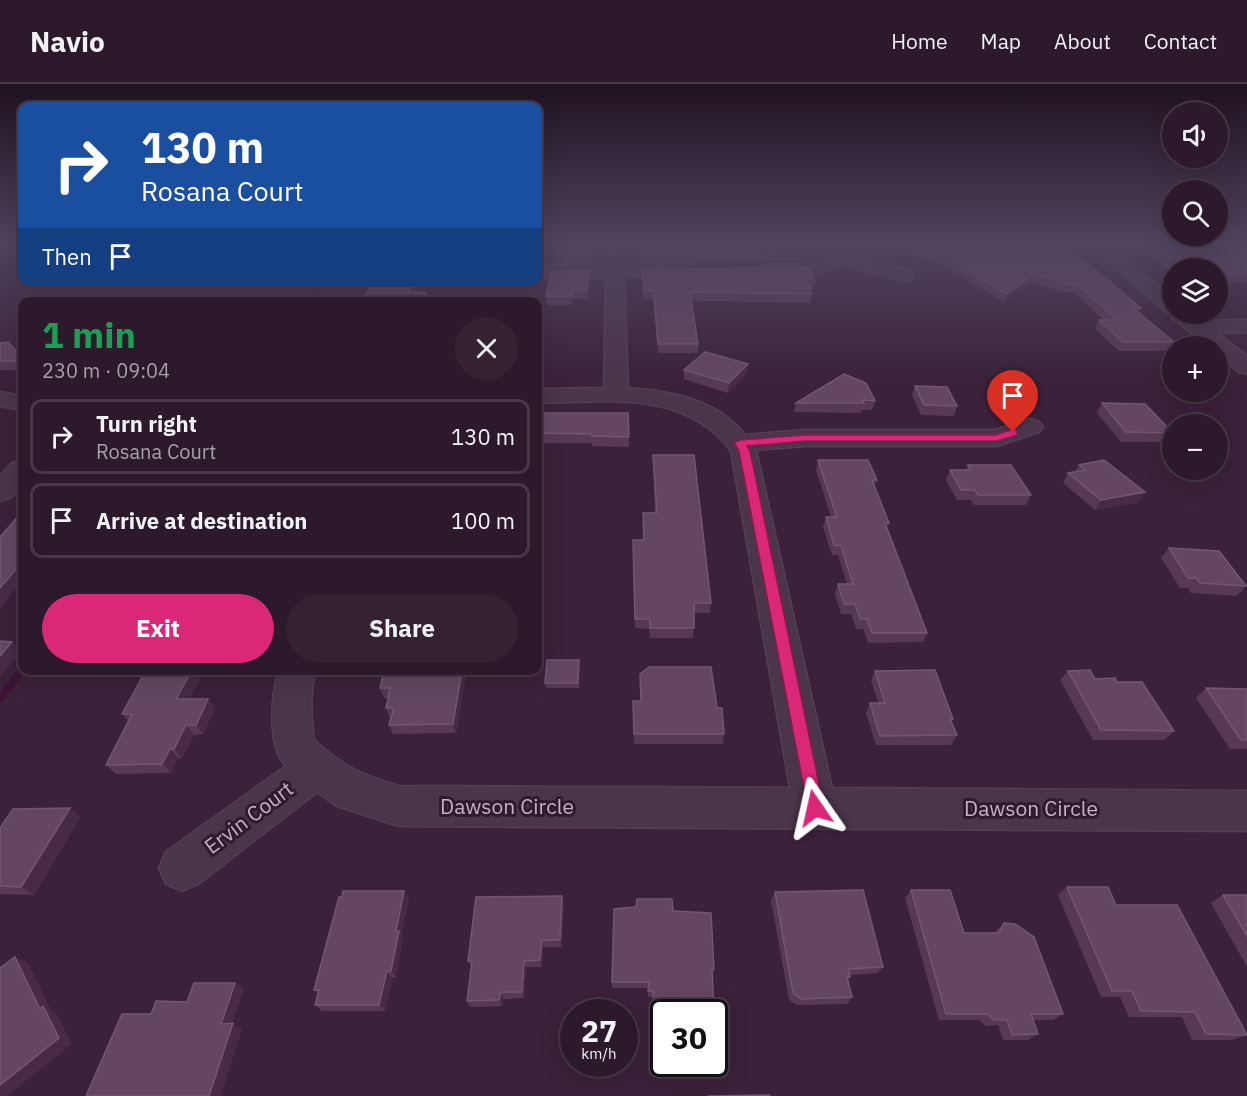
<!DOCTYPE html>
<html lang="en">
<head>
<meta charset="utf-8">
<style>
  :root { --surface:#2c192b; --page:#342233; --text:#f1f3f6; --muted:#a6a0a9; --line:#483847; --accent:#db2777 }
  body { margin:0; font-family:"IBM Plex Sans",sans-serif; background:var(--page); color:var(--text); height:100vh; display:flex; flex-direction:column; font-size:22px; white-space:nowrap }
  * { box-sizing:border-box; margin:0 }
  p { font-size:20px; color:var(--muted) }
  .icon { flex:none; width:33px; height:33px; fill:none; stroke:currentColor; stroke-width:2; stroke-linecap:round; stroke-linejoin:round }
  .map { position:relative; flex:1; overflow:hidden }
  .side { position:absolute; left:18px; top:213px; width:524px; height:378px; display:flex; flex-direction:column; background:var(--surface); border-radius:12px; box-shadow:0 6px 24px #0002,0 0 0 2px var(--line) }
  .side>* { flex:none }
  .guide { position:absolute; left:18px; top:18px; width:524px; height:183px; border-radius:12px; box-shadow:0 6px 24px #0002,0 0 0 2px var(--line); background:#1a4fa0; color:#fff; overflow:hidden }
  .buttons { position:absolute; left:1162px; top:18px; display:grid; gap:12px }
  .buttons a { display:grid; place-items:center; width:66px; height:66px; border-radius:50%; background:var(--surface); box-shadow:0 6px 24px #0002,0 0 0 2px var(--line); font-size:30px }
  .speed { position:absolute; left:560px; top:915px; display:flex; gap:12px; font-size:30px; font-weight:700; text-align:center }
  .speed>* { display:grid; place-content:center; width:78px; height:78px; border-radius:50%; background:var(--surface); box-shadow:0 6px 24px #0002,0 0 0 2px var(--line); line-height:1 }
  .speed small { font-size:15px; font-weight:400 }
  .speed .limit { border:3px solid #111; border-radius:9px; background:#fff; color:#111 }
  .pin { position:absolute; display:grid; place-items:center; width:51px; height:51px; color:#fff; margin:-62px -26px; border-radius:50% 50% 50% 0; rotate:-45deg; box-shadow:0 0 6px #0007 }
  .pin .icon { rotate:45deg }
  .me { position:absolute; width:66px; margin:-33px; rotate:349deg; stroke-linejoin:round; filter:drop-shadow(0 0 4px #0008) }
  .turn { display:flex; align-items:center; gap:21px; height:126px; padding:0 24px; font-size:27px }
  .turn .icon { width:78px; height:78px; stroke-width:2.5 }
  .turn b { display:block; font-size:42px; line-height:51px }
  .then { display:flex; align-items:center; height:57px; padding:0 24px; background:#0003; gap:12px; font-size:22px }
  .round { display:grid; place-items:center; flex:none; width:63px; height:63px; border-radius:32px; background:var(--page) }
  .head { display:flex; align-items:center; justify-content:space-between; height:102px; padding:0 24px }
  h1 { font-size:36px; font-weight:700; line-height:45px; color:#1e9e55 }
  .button { display:flex; gap:12px; margin-top:auto; padding:12px 24px }
  .button a { flex:1; height:69px; border-radius:36px; background:var(--accent); color:#fff; font-size:24px; font-weight:700; line-height:69px; text-align:center }
  .button a+a { background:var(--page); color:var(--text) }
  ul { padding:0; list-style:none }
  li { display:flex; align-items:center; gap:18px; height:75px; margin:0 12px 9px; padding:0 12px; border:3px solid var(--line); border-radius:12px }
  li div { flex:1 }
  li b { display:block; font-size:22px }
  li em { font-style:normal }
  header { display:flex; align-items:center; gap:36px; box-sizing:border-box; height:84px; padding:0 30px; background:var(--surface); border-bottom:2px solid var(--line) }
  header strong { font-size:28px }
  nav { display:flex; gap:33px; margin-inline-start:auto; font-size:21px }
  .map>svg:first-child { display:block }
  .lines { fill:none; stroke-linecap:round; stroke-linejoin:round }
  .stream { fill:#391436; fill-rule:evenodd }
  .minor-casing { stroke:#543e52; stroke-width:3 }
  .minor { fill:#4b354a; fill-rule:evenodd }
  .wall { fill:#583955 }
  .shaded-wall { fill:#482a45 }
  .building { fill:#644661; stroke:#745671; stroke-width:1.5 }
  .route { fill:#db2777; stroke:#8e194d; stroke-width:1.5 }
  .labels { text-anchor:middle; stroke-width:6; stroke-linejoin:round; paint-order:stroke }
  .near-street-label { font-size:21px; fill:#c7b0c5; stroke:#301a2e }
</style>
</head>
<body>
<header>
<strong>Navio</strong>
<nav><a>Home</a><a>Map</a><a>About</a><a>Contact</a></nav>
</header>
<div class="map">
<svg width="1247" height="1012" viewBox="0 0 1247 1012">
  <rect width="100%" height="100%" fill="#3b2139"/>
  <g class="lines">
    <g class="stream">
      <path d="M322 196H327L312 218H307Z"/>
      <path d="M22 583V586H26L25 588 3 617 0 618V608L19 584Z"/>
    </g>
    <defs>
      <g id="minor">
        <path d="M839 157H855L852 171 912 187 914 191 912 195 905 197 843 180C820 192 783 196 757 190L755 186 757 182C783 176 817 189 837 167Z"/>
        <path d="M1085 157H1103L1173 214V230H1192L1201 237 1247 236V248L1217 249 1247 272V290L1239 288 1218 271V262H1208L1173 234 1170 229 1166 228Z"/>
        <path d="M615 180H688L695 182 697 186 695 190 688 192H624L628 304C671 307 717 315 745 351L805 346H995L1030 335 1039 338 1043 343 1039 348 997 362H805L756 366 832 704 1247 707V747L399 742 337 722 317 708 198 800 182 807 166 800 159 784 166 768 286 682C267 662 271 611 279 586H316C309 609 311 633 314 656 344 683 361 691 399 702L790 704 731 367C685 305 606 318 537 319V305L604 304 606 193 537 194V182Z"/>
        <path d="M0 308 22 312V326L0 322Z"/>
        <path d="M22 377V401L10 414 0 417V392L12 379Z"/>
      </g>
    </defs>
    <use href="#minor" class="minor-casing"/>
    <use href="#minor" class="minor"/>
  </g>
  <g class="wall">
    <path d="M619 157V172L592 171 591 179 555 180 554 172Z"/>
    <path d="M641 157H803V161H797L801 169 799 177 641 179Z"/>
    <path d="M879 157H1032L1030 159 1141 224 1138 228 1174 258 1168 267H1119L1095 245 1099 236H1104L1073 208H1063L1031 199 1003 218 935 176 934 180Z"/>
    <path d="M1188 157H1247V198L1218 199V184H1173V189L1142 166 1146 158H1193Z"/>
    <path d="M808 183 815 197 813 206 810 204 812 210 810 219 691 217 698 260V269H658L653 216 643 215 642 186Z"/>
    <path d="M589 195 588 215H572V221H547L546 212Z"/>
    <path d="M0 259 20 271 22 269V286H0Z"/>
    <path d="M684 286 747 289 728 309 684 295Z"/>
    <path d="M915 302 957 322 954 332 921 331 912 311Z"/>
    <path d="M875 317 872 326H862L861 329 794 328 796 319Z"/>
    <path d="M1102 319 1173 349 1166 358H1121L1097 329Z"/>
    <path d="M537 329H628L629 363 592 362V359H537Z"/>
    <path d="M653 371 711 519 710 529H694L693 554H650L649 545 635 544 633 466 644 456 643 429H655L653 381Z"/>
    <path d="M818 376 877 396 874 403 889 439 887 444 927 549 923 558 868 559 863 545H856L851 530H841L835 510 838 500H847L838 471H832L823 443 826 433H831L816 386Z"/>
    <path d="M968 381 1031 411 1026 421H974L971 416H957L946 396 950 386H966Z"/>
    <path d="M1079 381 1139 418 1095 426 1063 399 1068 389 1075 388Z"/>
    <path d="M1169 464 1246 502 1237 512 1191 509 1188 504H1180L1161 474Z"/>
    <path d="M579 576V604H546L545 599Z"/>
    <path d="M143 586H204L189 615H208L215 624 203 650 194 651 182 674H178L171 689 116 690 106 681 129 637 122 630 145 589Z"/>
    <path d="M467 586 456 649 393 650 389 641 391 634H390L386 624 388 614H384L380 604Z"/>
    <path d="M875 587 953 635 951 638 957 651 951 661H876L866 629 870 619H878L871 596Z"/>
    <path d="M1068 587 1095 595 1117 598 1174 647 1164 656H1093L1060 596Z"/>
    <path d="M640 590 717 624 724 650 723 660H634L633 627 640 617Z"/>
    <path d="M1206 604 1247 605V665H1230L1196 614Z"/>
    <path d="M70 724 80 733 34 811 0 810V744Z"/>
    <path d="M1067 803 1116 821 1247 951 1232 956H1192L1182 933H1129L1120 913H1101L1058 811Z"/>
    <path d="M911 806 964 849H995L996 847 1004 839 1063 930 1053 936H1033L1038 950 1028 956H1003L998 941 986 942 979 936H939L905 814Z"/>
    <path d="M775 808 883 883 877 889 850 891V893L848 896 852 913 847 920 797 921 789 916 771 816Z"/>
    <path d="M1223 811H1247V883L1211 819Z"/>
    <path d="M562 812 564 820 562 863H543L542 883H526L524 914 504 915 502 922 470 923 467 917 471 882 468 877Z"/>
    <path d="M409 815 401 851 403 854 396 893 392 894 385 927H322L315 921 318 909 314 906Z"/>
    <path d="M673 827 714 885 712 892 714 926 713 928H663V931L653 930V913H648V904H612V898Z"/>
  </g>
  <g class="shaded-wall">
    <path d="M589 187V195L588 215 587 206Z"/>
    <path d="M1034 190 1031 199 1003 218 1007 210Z"/>
    <path d="M417 196H426L409 216 407 208Z"/>
    <path d="M748 280 747 289 728 309 729 299Z"/>
    <path d="M1145 408 1139 418 1095 426 1101 416Z"/>
    <path d="M22 478V497L0 524V504Z"/>
    <path d="M12 558 21 567 0 593V572Z"/>
    <path d="M192 586H204L184 625 176 615Z"/>
    <path d="M462 586H467L456 649 453 640Z"/>
    <path d="M208 615 215 624 203 650 196 641Z"/>
    <path d="M186 641 194 651 182 674 174 665Z"/>
    <path d="M170 665 178 674 171 689 162 680Z"/>
    <path d="M70 724 80 733 34 811 21 803Z"/>
    <path d="M404 807 409 815 401 851 403 854 396 893 391 887 396 847Z"/>
    <path d="M562 812 564 820 562 863 560 856Z"/>
    <path d="M542 856 543 863 542 883 540 876Z"/>
    <path d="M15 873 29 880 51 926 56 928 72 960 7 1012H0V1001L40 925Z"/>
    <path d="M524 877 526 883 524 914 522 908Z"/>
    <path d="M387 887 392 894 385 927 379 921Z"/>
    <path d="M235 899 244 905 230 946 221 940Z"/>
    <path d="M501 908 504 915 502 922 499 916Z"/>
    <path d="M233 939 242 945 221 1012H209Z"/>
  </g>
  <g class="building">
    <path d="M557 157H619V164H591V171L554 172Z"/>
    <path d="M641 157H795L801 169 642 171Z"/>
    <path d="M899 157H1029L1028 159H1063L1141 224H1133L1174 258H1123L1099 236H1117L1077 200H1067L1034 190 1007 210 935 167 937 172Z"/>
    <path d="M1198 157H1247V190L1218 191V184H1182L1146 158H1197Z"/>
    <path d="M808 183 815 197 805 193 812 210 690 208 698 260H658L654 207H644L642 186Z"/>
    <path d="M589 187 587 206H572L571 212H546L551 188Z"/>
    <path d="M375 196H417L407 208H426V218H361Z"/>
    <path d="M8 258 20 271 22 269V272L20 271 22 275V277H0V259Z"/>
    <path d="M705 268 748 280 729 299 684 286Z"/>
    <path d="M844 290 866 299 875 317 862 316 864 319H796Z"/>
    <path d="M915 302 947 303 957 322 924 321Z"/>
    <path d="M1102 319 1145 320 1173 349 1126 348Z"/>
    <path d="M537 329H628L629 353 592 352V350L537 349Z"/>
    <path d="M653 371H694L711 519H694V544H650V535H635L633 456H644L643 429H657Z"/>
    <path d="M818 376H868L877 396H872L889 439H885L927 549H872L867 535H860L855 520H844L838 500H853L841 462 834 461 826 433H837Z"/>
    <path d="M1104 376 1145 408 1101 416 1068 389 1085 386 1079 381Z"/>
    <path d="M968 381H1011L1031 411H978L975 406H961L950 386H971Z"/>
    <path d="M22 428V478L0 504V453Z"/>
    <path d="M1169 464 1219 467 1246 502 1200 499 1196 494H1188Z"/>
    <path d="M0 557 12 558 0 572Z"/>
    <path d="M547 576H579L578 599H545Z"/>
    <path d="M649 583H711L717 624H722L724 650H634L633 617H641L640 590Z"/>
    <path d="M146 586H192L176 615H208L196 641H186L174 665H170L162 680 106 681 132 630H122Z"/>
    <path d="M384 586H462L453 640 389 641 394 624H386L390 604H380Z"/>
    <path d="M935 586 953 635H950L957 651 880 652 870 619H885L875 587Z"/>
    <path d="M1090 586 1095 595 1115 594 1117 598H1142L1174 647 1101 646 1068 587Z"/>
    <path d="M1206 604 1247 605V656H1241Z"/>
    <path d="M70 724 21 803 0 802V744L13 725Z"/>
    <path d="M1067 803H1108L1116 821H1177L1247 951 1206 950 1195 928 1141 927 1132 907H1112Z"/>
    <path d="M863 806 883 883 848 885 850 893H847L852 913 801 915 793 909 775 808Z"/>
    <path d="M911 806H950L964 849H999L1004 839 1015 840 1034 853 1063 930H1031L1038 950 1012 951 1007 936H994L988 930H946Z"/>
    <path d="M343 807H404L396 847H399L391 887H387L379 921H315L319 906H314L339 813H342Z"/>
    <path d="M1223 811H1247V852Z"/>
    <path d="M562 812 560 856H542L540 876 524 877 522 908H501L499 916 467 917 472 877H468L476 813Z"/>
    <path d="M637 815H672L673 827 711 829 714 885H712L714 926 654 924 653 907H648L649 898H612L614 825 636 823Z"/>
    <path d="M15 873 40 925 43 922 59 954 0 1001V884Z"/>
    <path d="M194 899H235L221 940 233 939 209 1012H86L122 930H151L156 917 187 918Z"/>
    <path d="M769 1011 770 1012H707Z"/>
  </g>
  <linearGradient id="sky" x2="0" y2="1"><stop stop-color="#20121f"/><stop offset="0.53" stop-color="#4f435f"/><stop offset="1" stop-color="#4f435f" stop-opacity="0"/></linearGradient>
  <rect width="1247" height="299" fill="url(#sky)"/>
  <path class="route" d="M1013 345 1017 346V351L997 357H805L747 362 750 367 824 724 822 730 815 733 809 730 739 367 734 359 740 356 805 351H996Z"/>
  <g class="labels">
    <g class="near-street-label">
      <text x="507" y="730">Dawson Circle</text>
      <text x="1031" y="732">Dawson Circle</text>
      <text transform="translate(249 734) rotate(-37)" y="7">Ervin Court</text>
    </g>
  </g>
</svg>
<div class="buttons">
<a><svg class="icon" aria-label="sound" viewBox="0 0 24 24"><path d="M4 9h4l5-4v14l-5-4H4zM17 9q2 3 0 6"/></svg></a>
<a><svg class="icon" aria-label="search" viewBox="0 0 24 24"><circle cx="10" cy="10" r="6"/><path d="M15 15l6 6"/></svg></a>
<a><svg class="icon" aria-label="layers" viewBox="0 0 24 24"><path d="M12 4l9 5-9 5-9-5zM3 14l9 5 9-5"/></svg></a>
<a>+</a>
<a>−</a>
</div>
<div class="speed"><div>27<small>km/h</small></div><div class="limit">30</div></div>
<div class="pin" style="left:1013px;top:348px;background:#d93025"><svg class="icon" aria-label="arrive" viewBox="0 0 24 24"><path d="M6 21V4h12l-3 4 3 4H6"/></svg></div>
<svg class="me" style="left:815px;top:724px" viewBox="-20 -20 40 40"><path d="M0-17L14 15 0 8-14 15z" fill="#db2777" stroke="#fff" stroke-width="4"/></svg>
<div class="guide">
<div class="turn"><svg class="icon" aria-label="right" viewBox="0 0 24 24"><path d="M7 20v-9h11M14 6l5 5-5 5"/></svg><div><b>130 m</b>Rosana Court</div></div>
<div class="then">Then<svg class="icon" aria-label="arrive" viewBox="0 0 24 24"><path d="M6 21V4h12l-3 4 3 4H6"/></svg></div>
</div>
<section class="side">
<div class="head"><div><h1>1 min</h1><p>230 m · 09:04</p></div><a class="round"><svg class="icon" aria-label="close" viewBox="0 0 24 24"><path d="M6 6l12 12M18 6L6 18"/></svg></a></div>
<ul>
<li><svg class="icon" aria-label="right" viewBox="0 0 24 24"><path d="M7 20v-9h11M14 6l5 5-5 5"/></svg><div><b>Turn right</b><p>Rosana Court</p></div><em>130 m</em></li>
<li><svg class="icon" aria-label="arrive" viewBox="0 0 24 24"><path d="M6 21V4h12l-3 4 3 4H6"/></svg><div><b>Arrive at destination</b></div><em>100 m</em></li>
</ul>
<div class="button"><a>Exit</a><a>Share</a></div>
</section>
</div>
</body>
</html>
